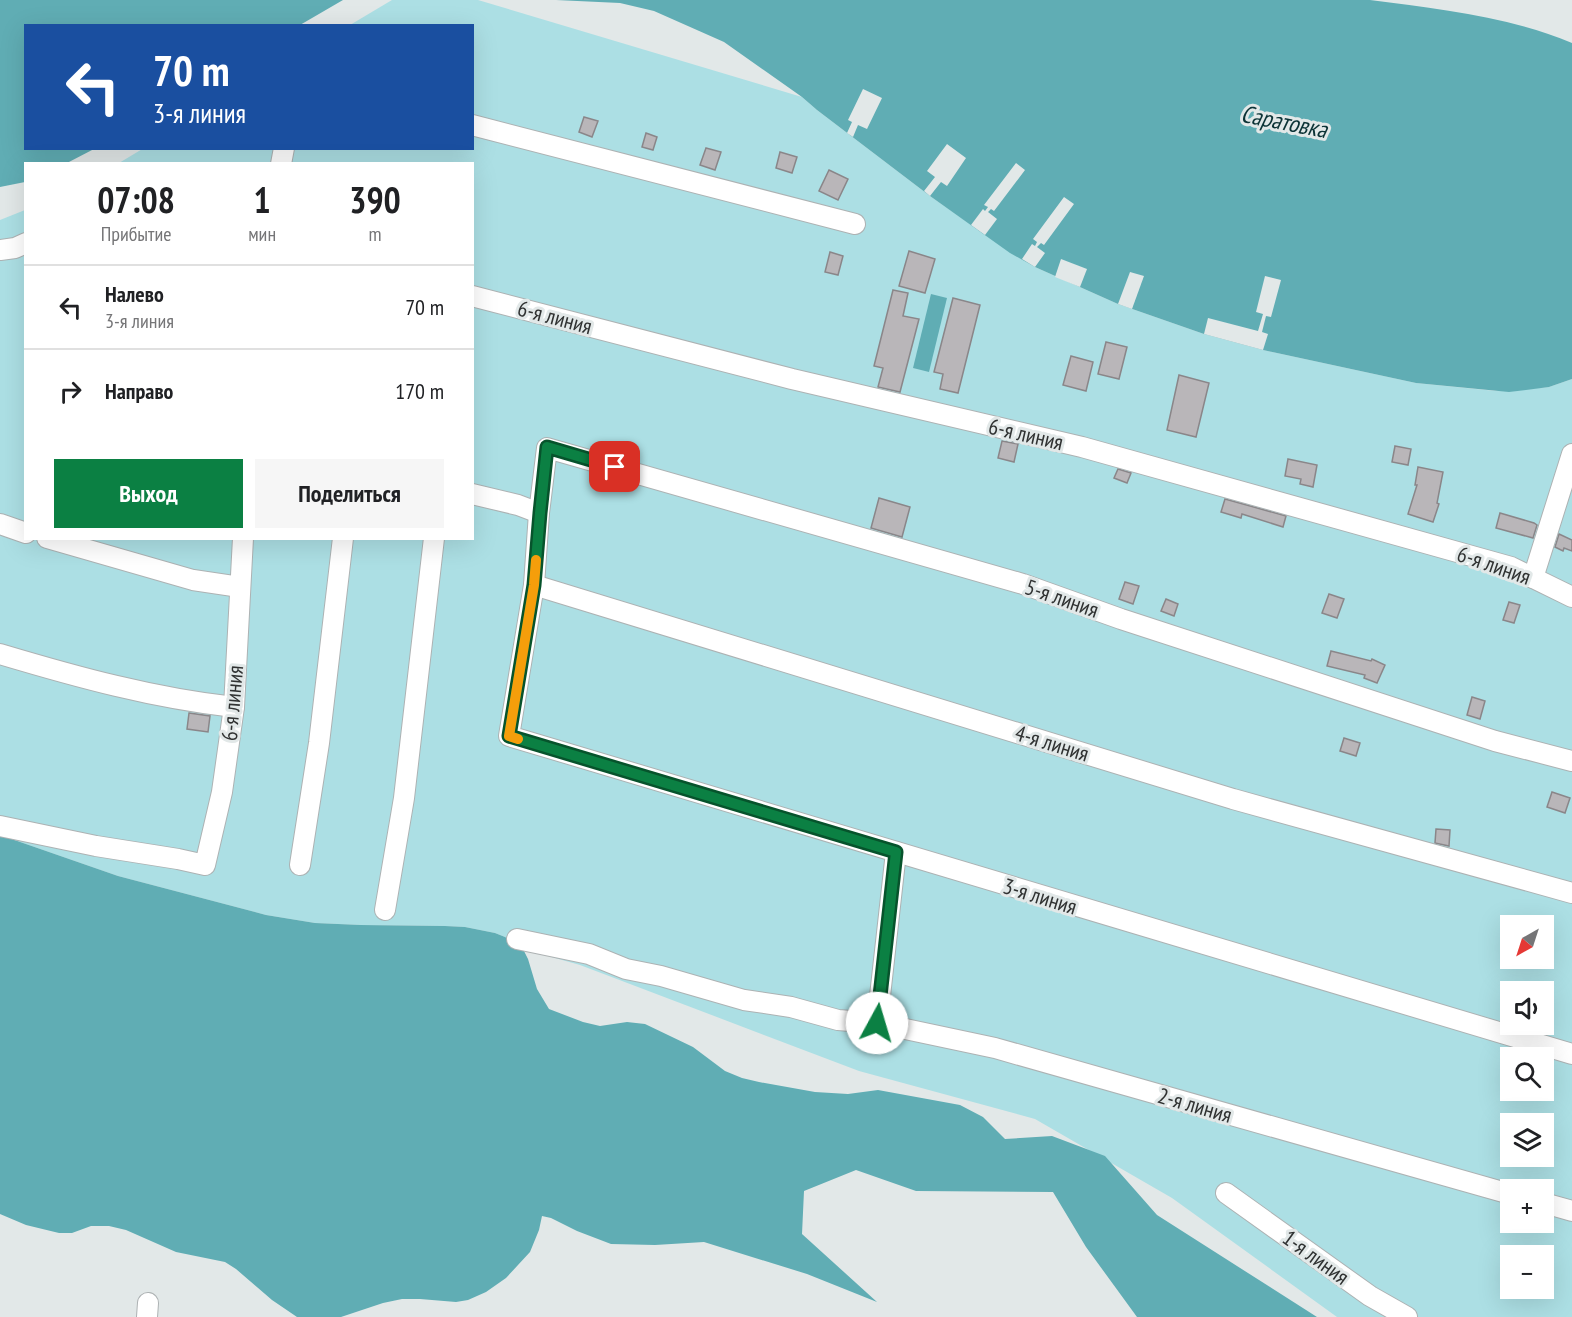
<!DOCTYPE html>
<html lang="ru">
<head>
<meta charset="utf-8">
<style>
  :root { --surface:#fff; --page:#f6f6f6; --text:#202124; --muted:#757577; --line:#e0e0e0; --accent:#0b8043 }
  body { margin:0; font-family:"PT Sans Narrow",sans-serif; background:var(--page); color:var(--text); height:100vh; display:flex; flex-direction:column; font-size:22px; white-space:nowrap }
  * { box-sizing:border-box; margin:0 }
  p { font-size:20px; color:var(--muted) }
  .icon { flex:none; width:33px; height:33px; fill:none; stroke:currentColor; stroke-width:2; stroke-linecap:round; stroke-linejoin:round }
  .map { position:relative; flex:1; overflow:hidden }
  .drawer { position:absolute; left:24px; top:162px; width:450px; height:378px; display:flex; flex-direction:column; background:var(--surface); border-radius:0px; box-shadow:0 6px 24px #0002 }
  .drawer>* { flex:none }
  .banner { position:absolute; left:24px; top:24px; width:450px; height:126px; border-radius:0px; box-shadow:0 6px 24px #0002; background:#1a4fa0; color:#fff; overflow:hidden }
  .needle { width:39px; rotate:219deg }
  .tools { position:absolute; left:1500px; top:915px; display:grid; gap:12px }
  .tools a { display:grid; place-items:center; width:54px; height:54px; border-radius:0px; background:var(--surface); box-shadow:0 6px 24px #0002; font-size:30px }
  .pin { position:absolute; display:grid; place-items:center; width:51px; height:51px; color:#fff; margin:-26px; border-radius:12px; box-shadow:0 3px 9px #0006 }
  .me { position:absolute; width:66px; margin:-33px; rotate:6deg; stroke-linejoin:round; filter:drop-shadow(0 0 4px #0008) }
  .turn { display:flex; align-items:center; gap:21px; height:126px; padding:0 30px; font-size:27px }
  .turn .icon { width:78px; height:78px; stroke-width:2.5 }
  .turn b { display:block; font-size:42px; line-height:51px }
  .eta { display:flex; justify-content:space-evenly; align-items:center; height:102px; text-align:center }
  .eta b { font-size:36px; font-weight:700; line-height:42px }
  .primary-button { display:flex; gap:12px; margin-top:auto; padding:12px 30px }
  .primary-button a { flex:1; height:69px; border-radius:0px; background:var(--accent); color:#fff; font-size:24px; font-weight:700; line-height:69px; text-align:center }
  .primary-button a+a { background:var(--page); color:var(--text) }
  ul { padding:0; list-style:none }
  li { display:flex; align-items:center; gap:18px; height:84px; padding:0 30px; border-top:2px solid var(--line) }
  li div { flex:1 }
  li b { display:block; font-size:22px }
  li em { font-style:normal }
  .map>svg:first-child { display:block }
  .green { fill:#acdfe4; fill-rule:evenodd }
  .water { fill:#60adb4 }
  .pier { fill:#e2e8e8 }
  .building { fill:#b9b6b9; stroke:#8a8689; stroke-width:1.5 }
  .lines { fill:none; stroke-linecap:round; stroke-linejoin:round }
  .minor-casing { stroke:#adb2b3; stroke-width:22 }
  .minor { stroke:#fff; stroke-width:20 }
  .route-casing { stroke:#07532c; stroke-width:15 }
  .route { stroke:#0b8043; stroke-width:10 }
  .slow { stroke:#f59e0b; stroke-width:10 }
  .labels { text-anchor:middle; stroke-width:6; stroke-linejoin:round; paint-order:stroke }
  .street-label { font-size:22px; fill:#303232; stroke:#e2e8e8 }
  .water-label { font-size:24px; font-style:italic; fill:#0c3336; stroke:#e2e8e8 }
</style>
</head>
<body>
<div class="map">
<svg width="1572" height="1317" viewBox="0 0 1572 1317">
  <rect width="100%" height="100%" fill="#e2e8e8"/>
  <path class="green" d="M392 0H478L802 97 817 110 930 196 1010 252 1035 267 1118 304 1204 334 1263 350 1416 383 1496 391 1549 387 1572 379V1317H1337L1172 1198 1035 1119 859 1071 580 965 523 949 505 937 495 933 465 927 445 926 361 925 315 923 266 915 118 876 0 835V220L25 210 26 538H472V164L119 163 144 148H472V26L350 25ZM1510 926H1544V958H1510ZM1510 992H1544V1024H1510ZM1510 1058H1544V1090H1510ZM1510 1124H1544V1156H1510ZM1510 1190H1544V1222H1510ZM1510 1256H1544V1288H1510Z"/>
  <g class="water">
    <path d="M0 0H343L300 25 26 26V148L94 149 67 163 26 164 25 182 0 187Z"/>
    <path d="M556 0H1370C1438 9 1508 16 1572 43V379L1549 387 1509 392 1416 383 1263 350 1204 334 1118 304 1035 267 1010 253 930 196 817 110 802 97 724 42 654 11 620 3Z"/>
    <path d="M931 294 947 298 929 372 913 368Z"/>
    <path d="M0 835 118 876 266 915 315 923 361 925 445 926 465 927 495 933 505 937 522 947 528 959 537 989 549 1009 583 1022 600 1026 627 1022 645 1024 693 1047 725 1071 742 1078 759 1082 815 1092 848 1094 878 1090 960 1105 983 1117 1005 1139 1052 1136 1105 1156 1157 1215 1317 1317H1137L1086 1247 1053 1192 916 1191 856 1170 804 1191 802 1234 877 1302 807 1274 704 1242 655 1245 611 1244 577 1231 551 1218 542 1216 539 1230 530 1252 506 1278 486 1292 468 1300 456 1302 420 1299H402L383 1303 341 1317H297L272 1300 236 1269 225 1262 176 1252 126 1230 109 1226H91L72 1233H59L26 1225 0 1214Z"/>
  </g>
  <g class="pier">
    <path d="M863 89 882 98 867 129 858 125 853 137 847 133 852 122 848 120Z"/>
    <path d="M947 144 966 158 947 186 941 182 930 196 924 191 935 177 927 171Z"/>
    <path d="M1016 163 1025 170 994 211 991 209 988 212 997 219 985 235 971 225 983 209 985 211 988 207 984 205Z"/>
    <path d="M1064 197 1074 204 1044 245 1041 243 1037 247 1045 253 1035 267 1022 259 1032 244 1035 246 1037 242 1033 239Z"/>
    <path d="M1061 259 1087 269 1080 287 1055 277Z"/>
    <path d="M1130 272 1144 276 1132 309 1118 304Z"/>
    <path d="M1265 276 1281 280 1271 317 1266 316 1262 332 1268 334 1263 350 1204 334 1208 318 1258 331 1263 314 1256 312Z"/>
  </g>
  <g class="building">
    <path d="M584 117 598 121 592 137 579 132Z"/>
    <path d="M646 133 657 137 653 150 642 147Z"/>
    <path d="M706 148 721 152 715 170 700 165Z"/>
    <path d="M780 152 797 157 792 173 776 168Z"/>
    <path d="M829 170 848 179 838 200 819 191Z"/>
    <path d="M909 251 935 259 925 293 899 286Z"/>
    <path d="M830 252 843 256 838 275 825 272Z"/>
    <path d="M893 290 908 293 903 316 919 319 900 392 878 387 883 368 874 366Z"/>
    <path d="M953 298 980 305 958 393 940 389 943 374 934 372Z"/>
    <path d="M1106 342 1127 347 1119 379 1098 374Z"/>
    <path d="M1071 356 1093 362 1086 391 1063 385Z"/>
    <path d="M1179 375 1209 383 1196 437 1167 430Z"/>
    <path d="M1002 441 1018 444 1014 462 998 458Z"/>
    <path d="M1395 446 1411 449 1408 465 1392 462Z"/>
    <path d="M1288 459 1317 465 1313 487 1300 484 1301 479 1285 476Z"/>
    <path d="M1418 467 1443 472 1437 503 1439 504 1433 522 1408 514 1417 485H1415Z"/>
    <path d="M1118 469 1131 473 1127 483 1114 478Z"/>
    <path d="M879 498 910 507 902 537 871 528Z"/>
    <path d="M1225 499 1286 516 1283 527 1242 514 1241 518 1221 512Z"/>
    <path d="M1500 513 1534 523 1537 525 1533 538 1496 528Z"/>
    <path d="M1559 534 1572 540V551L1564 548 1563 551 1555 547Z"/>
    <path d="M1125 582 1139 586 1133 604 1119 599Z"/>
    <path d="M1329 594 1344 599 1337 618 1322 613Z"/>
    <path d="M1166 599 1178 604 1174 616 1161 611Z"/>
    <path d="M1509 602 1520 605 1514 623 1503 620Z"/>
    <path d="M1331 651 1371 661 1372 659 1385 665 1377 683 1364 678 1365 675 1327 666Z"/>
    <path d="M1472 697 1485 701 1480 719 1467 715Z"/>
    <path d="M189 713 210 716 208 732 187 729Z"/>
    <path d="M1344 738 1360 743 1356 756 1340 751Z"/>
    <path d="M1552 792 1570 798 1565 813 1547 807Z"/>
    <path d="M1436 829 1450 830 1449 846 1435 843Z"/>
  </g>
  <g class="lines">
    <defs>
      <g id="minor">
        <path d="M472 125 855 224"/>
        <path d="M281 164 284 148"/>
        <path d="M0 250 15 248 26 243"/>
        <path d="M472 296 792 379 1082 447 1511 567 1572 597"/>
        <path d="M472 494 518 505 539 513"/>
        <path d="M0 524 26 533"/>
        <path d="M47 538 193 580 240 587"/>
        <path d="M1533 578 1572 454"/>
        <path d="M534 585 1233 799 1572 893"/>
        <path d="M0 654C77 677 153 698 234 707"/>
        <path d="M1572 761 1495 741 1121 619 1023 584 547 448 539 513 534 585 509 736 1572 1054"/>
        <path d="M0 826 96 846 178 859 205 865 222 792 234 707 243 538"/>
        <path d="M300 865 319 743 343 538"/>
        <path d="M385 910 404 798 434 538"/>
        <path d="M517 939 589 954 626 969 661 976 744 1000 791 1007 838 1020 877 1023 995 1048 1510 1194"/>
        <path d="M877 1023 896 852"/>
        <path d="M1226 1193 1370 1296 1407 1317"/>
        <path d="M1544 1203 1572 1211"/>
        <path d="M147 1317 148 1303"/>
      </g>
    </defs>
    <use href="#minor" class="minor-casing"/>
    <use href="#minor" class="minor"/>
  </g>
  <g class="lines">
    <defs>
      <path id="route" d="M615 467 547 447 540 513 534 585 509 736 896 852 877 1023"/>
    </defs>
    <use href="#route" class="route-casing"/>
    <use href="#route" class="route"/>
    <path class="slow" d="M518 739 509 736 534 585 536 560"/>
  </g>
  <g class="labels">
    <g class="street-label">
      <text transform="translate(555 317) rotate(15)" y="8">6-я линия</text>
      <text transform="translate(1026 434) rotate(13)" y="8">6-я линия</text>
      <text transform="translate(1494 565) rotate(19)" y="8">6-я линия</text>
      <text transform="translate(1062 598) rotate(19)" y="8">5-я линия</text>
      <text transform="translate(232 703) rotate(-85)" y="8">6-я линия</text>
      <text transform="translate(1052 743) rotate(17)" y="8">4-я линия</text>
      <text transform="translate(1040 896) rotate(17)" y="8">3-я линия</text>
      <text transform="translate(1195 1105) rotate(16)" y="8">2-я линия</text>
      <text transform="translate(1316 1257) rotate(36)" y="8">1-я линия</text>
    </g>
    <g class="water-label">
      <text transform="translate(1284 122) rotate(11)" y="8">Саратовка</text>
    </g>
  </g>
</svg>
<div class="tools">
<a><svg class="needle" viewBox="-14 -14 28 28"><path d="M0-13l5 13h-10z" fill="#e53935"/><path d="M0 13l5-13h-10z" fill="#757577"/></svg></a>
<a><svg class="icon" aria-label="sound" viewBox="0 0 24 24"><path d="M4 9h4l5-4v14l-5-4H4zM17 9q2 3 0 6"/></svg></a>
<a><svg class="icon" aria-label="search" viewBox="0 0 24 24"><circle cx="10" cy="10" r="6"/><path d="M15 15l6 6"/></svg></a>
<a><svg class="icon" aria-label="layers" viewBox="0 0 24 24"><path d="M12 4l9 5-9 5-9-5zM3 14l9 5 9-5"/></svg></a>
<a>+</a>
<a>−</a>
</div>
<div class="pin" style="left:615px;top:467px;background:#d93025"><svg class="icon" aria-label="arrive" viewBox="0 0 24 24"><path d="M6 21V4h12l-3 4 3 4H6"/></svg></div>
<svg class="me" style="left:877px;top:1023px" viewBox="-20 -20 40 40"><circle r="19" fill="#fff"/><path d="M0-13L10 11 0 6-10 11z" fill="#0b8043"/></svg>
<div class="banner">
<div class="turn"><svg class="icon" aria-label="left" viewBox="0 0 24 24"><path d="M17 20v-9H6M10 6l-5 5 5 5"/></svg><div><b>70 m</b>3-я линия</div></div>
</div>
<section class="drawer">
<div class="eta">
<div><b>07:08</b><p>Прибытие</p></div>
<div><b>1</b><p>мин</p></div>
<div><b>390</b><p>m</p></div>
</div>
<ul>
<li><svg class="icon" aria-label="left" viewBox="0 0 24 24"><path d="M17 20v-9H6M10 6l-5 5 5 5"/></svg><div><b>Налево</b><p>3-я линия</p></div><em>70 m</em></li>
<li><svg class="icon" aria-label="right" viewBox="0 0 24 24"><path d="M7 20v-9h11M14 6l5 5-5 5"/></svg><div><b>Направо</b></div><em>170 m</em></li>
</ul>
<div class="primary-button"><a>Выход</a><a>Поделиться</a></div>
</section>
</div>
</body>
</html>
